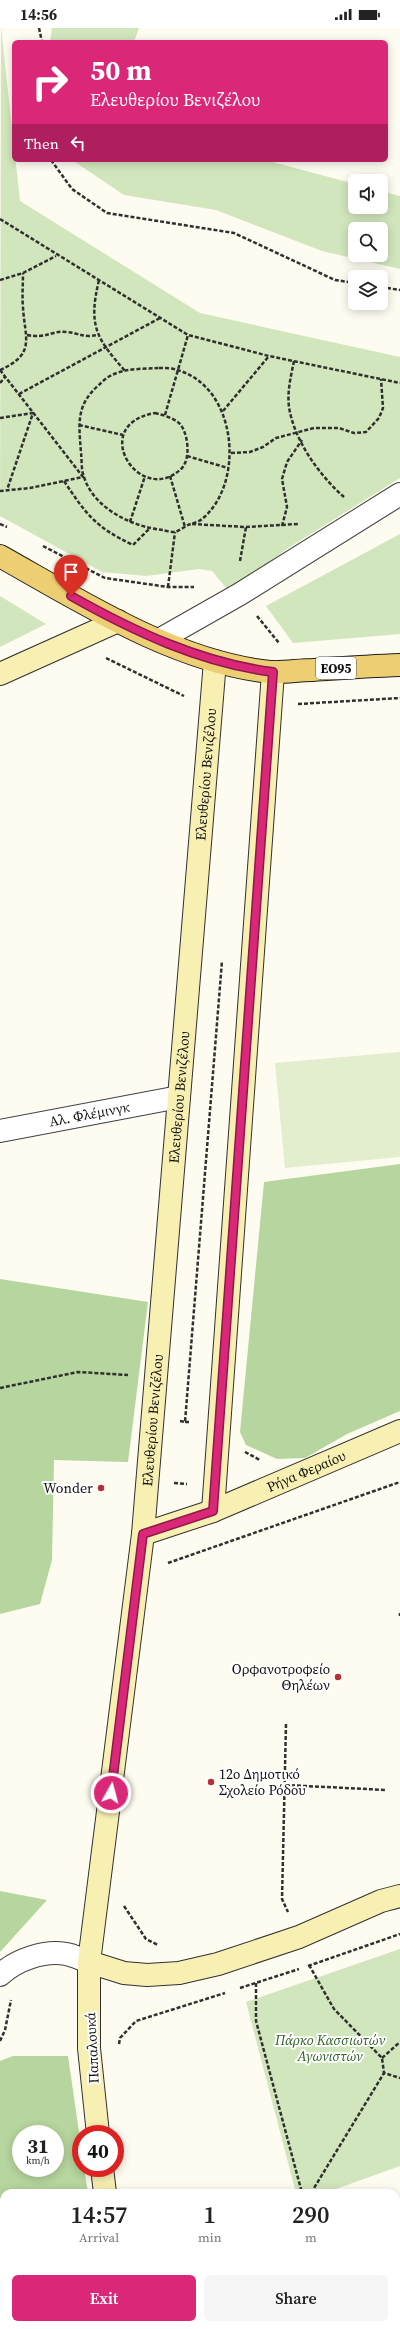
<!DOCTYPE html>
<html lang="en">
<head>
<meta charset="utf-8">
<style>
  :root { --surface:#fff; --page:#f6f6f6; --text:#222; --muted:#767676; --accent:#db2777 }
  body { margin:0; font-family:"Source Serif 4",serif; background:var(--page); color:var(--text); height:100vh; display:flex; flex-direction:column; font-size:15px; white-space:nowrap }
  * { box-sizing:border-box; margin:0 }
  p { font-size:13px; color:var(--muted) }
  .icon { flex:none; width:22px; height:22px; fill:none; stroke:currentColor; stroke-width:2; stroke-linecap:round; stroke-linejoin:round }
  .map { position:relative; flex:1; overflow:hidden }
  .side { position:absolute; left:0px; top:2161px; width:400px; height:140px; display:flex; flex-direction:column; background:var(--surface); border-radius:12px 12px 0 0; box-shadow:0 2px 10px #0003 }
  .side>* { flex:none }
  .guide { position:absolute; left:12px; top:12px; width:376px; height:122px; border-radius:6px; box-shadow:0 2px 10px #0003; background:#db2777; color:#fff; overflow:hidden }
  .tools { position:absolute; left:348px; top:146px; display:grid; gap:8px }
  .tools a { display:grid; place-items:center; width:40px; height:40px; border-radius:6px; background:var(--surface); box-shadow:0 2px 10px #0003; font-size:20px }
  .speed { position:absolute; left:12px; top:2097px; display:flex; gap:8px; font-size:20px; font-weight:700; text-align:center }
  .speed>* { display:grid; place-content:center; width:52px; height:52px; border-radius:50%; background:var(--surface); box-shadow:0 2px 10px #0003; line-height:1 }
  .speed small { font-size:10px; font-weight:400 }
  .speed .limit { border:6px solid #d22; background:#fff; color:#111 }
  .pin { position:absolute; display:grid; place-items:center; width:34px; height:34px; color:#fff; margin:-41px -17px; border-radius:50% 50% 50% 0; rotate:-45deg; box-shadow:0 0 4px #0007 }
  .pin .icon { rotate:45deg }
  .me { position:absolute; width:44px; margin:-22px; rotate:7deg; stroke-linejoin:round; filter:drop-shadow(0 0 3px #0008) }
  .turn { display:flex; align-items:center; gap:14px; height:84px; padding:0 12px; font-size:18px }
  .turn .icon { width:52px; height:52px; stroke-width:2.5 }
  .turn b { display:block; font-size:28px; line-height:34px }
  .then { display:flex; align-items:center; height:38px; padding:0 12px; background:#0003; gap:8px; font-size:15px }
  .eta { display:flex; justify-content:space-evenly; align-items:center; height:68px; text-align:center }
  .eta b { font-size:24px; font-weight:600; line-height:28px }
  .action { display:flex; gap:8px; margin-top:auto; padding:8px 12px }
  .action a { flex:1; height:46px; border-radius:6px; background:var(--accent); color:#fff; font-size:16px; font-weight:600; line-height:46px; text-align:center }
  .action a+a { background:var(--page); color:var(--text) }
  .status { display:flex; justify-content:space-between; align-items:center; height:28px; padding:0 20px; background:var(--surface); direction:ltr }
  .status svg { height:11px; fill:currentColor }
  .map>svg:first-child { display:block }
  .green { fill:#d2e6bd; fill-rule:evenodd }
  .forest { fill:#b7d59e; fill-rule:evenodd }
  .pitch { fill:#e3eece }
  .lines { fill:none; stroke-linecap:round; stroke-linejoin:round }
  .street-casing { stroke:#414141; stroke-width:24 }
  .secondary-casing { stroke:#303030; stroke-width:24 }
  .primary-casing { stroke:#1f1f1f; stroke-width:24 }
  .path { stroke:#303030; stroke-width:2.5; stroke-dasharray:4 2; stroke-linecap:butt }
  .street { stroke:#fff; stroke-width:22 }
  .secondary { stroke:#f8f0b2; stroke-width:22 }
  .primary { stroke:#edce72; stroke-width:22 }
  .route-casing { stroke:#8e194d; stroke-width:10 }
  .route { stroke:#db2777; stroke-width:7 }
  .poi-dot { fill:#b33239; stroke:#fff; stroke-width:1.5 }
  .labels { text-anchor:middle; stroke-width:4; stroke-linejoin:round; paint-order:stroke }
  .shield { fill:#fff; stroke:#565656; stroke-width:1 }
  .shield-label { font-size:13px; font-weight:bold; fill:#0e0e0e }
  .street-label { font-size:14px; fill:#0e0e0e; stroke:#fff }
  .poi-label { font-size:14px; fill:#0e0e0e; stroke:#fff; text-anchor:end }
  .park-label { font-size:14px; font-style:italic; fill:#316124; stroke:#fff }
</style>
</head>
<body>
<div class="status"><b>14:56</b><svg viewBox="0 0 49 12"><path d="M0 12V9h3v3zM5 12V6h3v6zM10 12V3h3v9zM15 12V0h3v12zM26 1h20v11H26zM47 4h2v5h-2z"/></svg></div>
<div class="map">
<svg width="400" height="2301" viewBox="0 0 400 2301">
  <rect width="100%" height="100%" fill="#fefbf1"/>
  <g class="green">
    <path d="M1 0 20 173 200 285 400 329V450L285 522 232 567 212 543 199 541 146 548 102 544 0 488Z"/>
    <path d="M52 0H139L134 14H50Z"/>
    <path d="M72 132H265L355 156V179H381V163L400 168V241L322 223 216 182 124 167ZM355 201H381V227H355Z"/>
    <path d="M400 506V606L293 615 266 578Z"/>
    <path d="M0 568 46 596 0 619Z"/>
    <path d="M400 1921V2138L325 2165H296L246 1974Z"/>
  </g>
  <g class="forest">
    <path d="M400 1136V1383L347 1406 305 1430 277 1431 246 1417 240 1404 264 1154Z"/>
    <path d="M0 1251 148 1274 128 1434 54 1432 52 1532 40 1576 0 1586Z"/>
    <path d="M0 1863 47 1872 0 1924Z"/>
    <path d="M13 2028H68L81 2118V2140H84L88 2165H4V2297H108V2301H0V2033ZM21 2106H55V2140H21Z"/>
  </g>
  <path class="pitch" d="M400 1024V1129L285 1140 275 1035Z"/>
  <g class="lines">
    <defs>
      <g id="street">
        <path d="M159 612 240 566 400 466"/>
        <path id="s1" d="M0 1103 179 1069"/>
        <path d="M0 1947C16 1932 44 1922 66 1926 74 1927 82 1932 89 1934"/>
      </g>
      <g id="secondary">
        <path d="M0 646 118 593"/>
        <path d="M213 1483 273 644"/>
        <path id="s2" d="M143 1506 213 1483 400 1403"/>
        <path d="M89 1934 124 1945 147 1947 179 1945 218 1936 299 1909 381 1873 400 1868"/>
        <path id="s3" d="M98 2106 89 2020V1934L143 1506 215 633"/>
        <path d="M102 2140 105 2165"/>
        <path d="M120 2297V2301"/>
      </g>
      <path id="primary" d="M0 528C82 574 175 634 270 644 284 645 299 642 312 642 342 640 371 638 400 637"/>
    </defs>
    <use href="#street" class="street-casing"/>
    <use href="#secondary" class="secondary-casing"/>
    <use href="#primary" class="primary-casing"/>
    <g class="path">
      <path d="M39 0 42 14"/>
      <path d="M51 132 72 161 107 185 234 205 335 252 355 255"/>
      <path d="M0 191 188 307 269 328 400 355"/>
      <path d="M0 252 23 245 56 228"/>
      <path d="M99 252C88 298 96 310 126 344"/>
      <path d="M381 259 400 262"/>
      <path d="M27 307C48 311 51 302 67 304 80 305 81 310 98 307"/>
      <path d="M294 333C291 348 287 363 289 379 294 412 319 447 344 469"/>
      <path d="M159 340C165 340 172 340 177 342 237 358 246 455 202 491 199 494 193 495 188 497 184 499 179 503 175 504 171 504 166 503 163 502 133 499 94 481 84 449 81 442 82 432 81 425 79 396 75 377 100 356 103 353 107 349 112 347 126 340 144 341 159 340Z"/>
      <path d="M0 342 83 449 30 460 0 463"/>
      <path d="M0 342C36 326 25 311 23 280 22 268 23 256 23 245"/>
      <path d="M0 355 5 349"/>
      <path d="M19 366 160 290"/>
      <path d="M223 383 269 328"/>
      <path d="M155 385C163 387 174 390 180 396 188 405 191 430 182 440 141 481 86 397 155 385Z"/>
      <path d="M165 387 188 307"/>
      <path d="M0 390 33 385 7 462"/>
      <path d="M79 397 123 407"/>
      <path d="M231 425 250 424 263 419 276 410 314 400H339L354 405 366 404 379 390 383 380 381 351"/>
      <path d="M187 428 228 440"/>
      <path d="M170 448 185 499"/>
      <path d="M64 453C86 486 95 499 133 517L149 501"/>
      <path d="M130 494 145 448"/>
      <path d="M0 496 7 499"/>
      <path d="M192 496 246 499 298 496"/>
      <path d="M282 498 287 479 282 451 287 434 302 412"/>
      <path d="M43 518 105 550 168 559H194"/>
      <path d="M240 533 246 499"/>
      <path d="M168 559 175 504"/>
      <path d="M257 588 279 615"/>
      <path d="M106 630 184 668"/>
      <path d="M298 676 400 670"/>
      <path d="M0 1360 78 1344 128 1347"/>
      <path d="M180 1393 185 1394 222 933"/>
      <path d="M185 1394H191"/>
      <path d="M245 1424 260 1432"/>
      <path d="M174 1455 187 1456"/>
      <path d="M168 1535 400 1454"/>
      <path d="M400 1588V1585"/>
      <path d="M286 1696 282 1871 288 1884"/>
      <path d="M285 1757 386 1762"/>
      <path d="M124 1878 146 1911 158 1917"/>
      <path d="M309 1937 334 1981 382 2030 384 2045"/>
      <path d="M308 1938 400 1906"/>
      <path d="M256 1955V1993L302 2165"/>
      <path d="M240 1960 299 1941"/>
      <path d="M0 2013 5 2002 11 1972"/>
      <path d="M119 2016 120 2010 136 1993 225 1965"/>
      <path d="M382 2030 400 2014"/>
      <path d="M311 2165 384 2045 400 2050"/>
      <path d="M182 2297 183 2301"/>
    </g>
    <use href="#street" class="street"/>
    <use href="#secondary" class="secondary"/>
    <use href="#primary" class="primary"/>
  </g>
  <g class="lines">
    <defs>
      <path id="route" d="M71 568C133 603 201 635 273 644L213 1483 143 1506 111 1765"/>
    </defs>
    <use href="#route" class="route-casing"/>
    <use href="#route" class="route"/>
  </g>
  <g class="poi-dot">
    <circle cx="101" cy="1460" r="4"/>
    <circle cx="338" cy="1649" r="4"/>
    <circle cx="211" cy="1754" r="4"/>
  </g>
  <g class="labels">
    <rect class="shield" x="316" y="629" width="40" height="22" rx="3"/>
    <g class="shield-label">
      <text x="336" y="645">ΕΟ95</text>
    </g>
    <g class="street-label">
      <text dy="5" stroke="none"><textPath href="#s3" startOffset="1366">Ελευθερίου Βενιζέλου</textPath></text>
      <text dy="5" stroke="none"><textPath href="#s3" startOffset="1042">Ελευθερίου Βενιζέλου</textPath></text>
      <text dy="5" stroke="none"><textPath href="#s1" startOffset="91">Αλ. Φλέμινγκ</textPath></text>
      <text dy="5" stroke="none"><textPath href="#s3" startOffset="718">Ελευθερίου Βενιζέλου</textPath></text>
      <text dy="5" stroke="none"><textPath href="#s2" startOffset="175">Ρήγα Φεραίου</textPath></text>
      <text transform="translate(92 2020) rotate(-93)" y="5">Παπαλουκά</text>
    </g>
    <g class="poi-label">
      <text x="93" y="1465">Wonder</text>
      <text x="330" y="1646">Ορφανοτροφείο<tspan x="330" dy="16">Θηλέων</tspan></text>
      <text x="219" y="1751" text-anchor="start">12ο Δημοτικό<tspan x="219" dy="16">Σχολείο Ρόδου</tspan></text>
    </g>
    <g class="park-label">
      <text x="330" y="2017">Πάρκο Κασσιωτών<tspan x="330" dy="16">Αγωνιστών</tspan></text>
    </g>
  </g>
</svg>
<div class="tools">
<a><svg class="icon" aria-label="sound" viewBox="0 0 24 24"><path d="M4 9h4l5-4v14l-5-4H4zM17 9q2 3 0 6"/></svg></a>
<a><svg class="icon" aria-label="search" viewBox="0 0 24 24"><circle cx="10" cy="10" r="6"/><path d="M15 15l6 6"/></svg></a>
<a><svg class="icon" aria-label="layers" viewBox="0 0 24 24"><path d="M12 4l9 5-9 5-9-5zM3 14l9 5 9-5"/></svg></a>
</div>
<div class="speed"><div>31<small>km/h</small></div><div class="limit">40</div></div>
<div class="pin" style="left:71px;top:568px;background:#d93025"><svg class="icon" aria-label="arrive" viewBox="0 0 24 24"><path d="M6 21V4h12l-3 4 3 4H6"/></svg></div>
<svg class="me" style="left:111px;top:1765px" viewBox="-20 -20 40 40"><circle r="17" fill="#db2777" stroke="#fff" stroke-width="3"/><path d="M0-11L8 9 0 5-8 9z" fill="#fff"/></svg>
<div class="guide">
<div class="turn"><svg class="icon" aria-label="right" viewBox="0 0 24 24"><path d="M7 20v-9h11M14 6l5 5-5 5"/></svg><div><b>50 m</b>Ελευθερίου Βενιζέλου</div></div>
<div class="then">Then<svg class="icon" aria-label="left" viewBox="0 0 24 24"><path d="M17 20v-9H6M10 6l-5 5 5 5"/></svg></div>
</div>
<section class="side">
<div class="eta">
<div><b>14:57</b><p>Arrival</p></div>
<div><b>1</b><p>min</p></div>
<div><b>290</b><p>m</p></div>
</div>
<div class="action"><a>Exit</a><a>Share</a></div>
</section>
</div>
</body>
</html>
